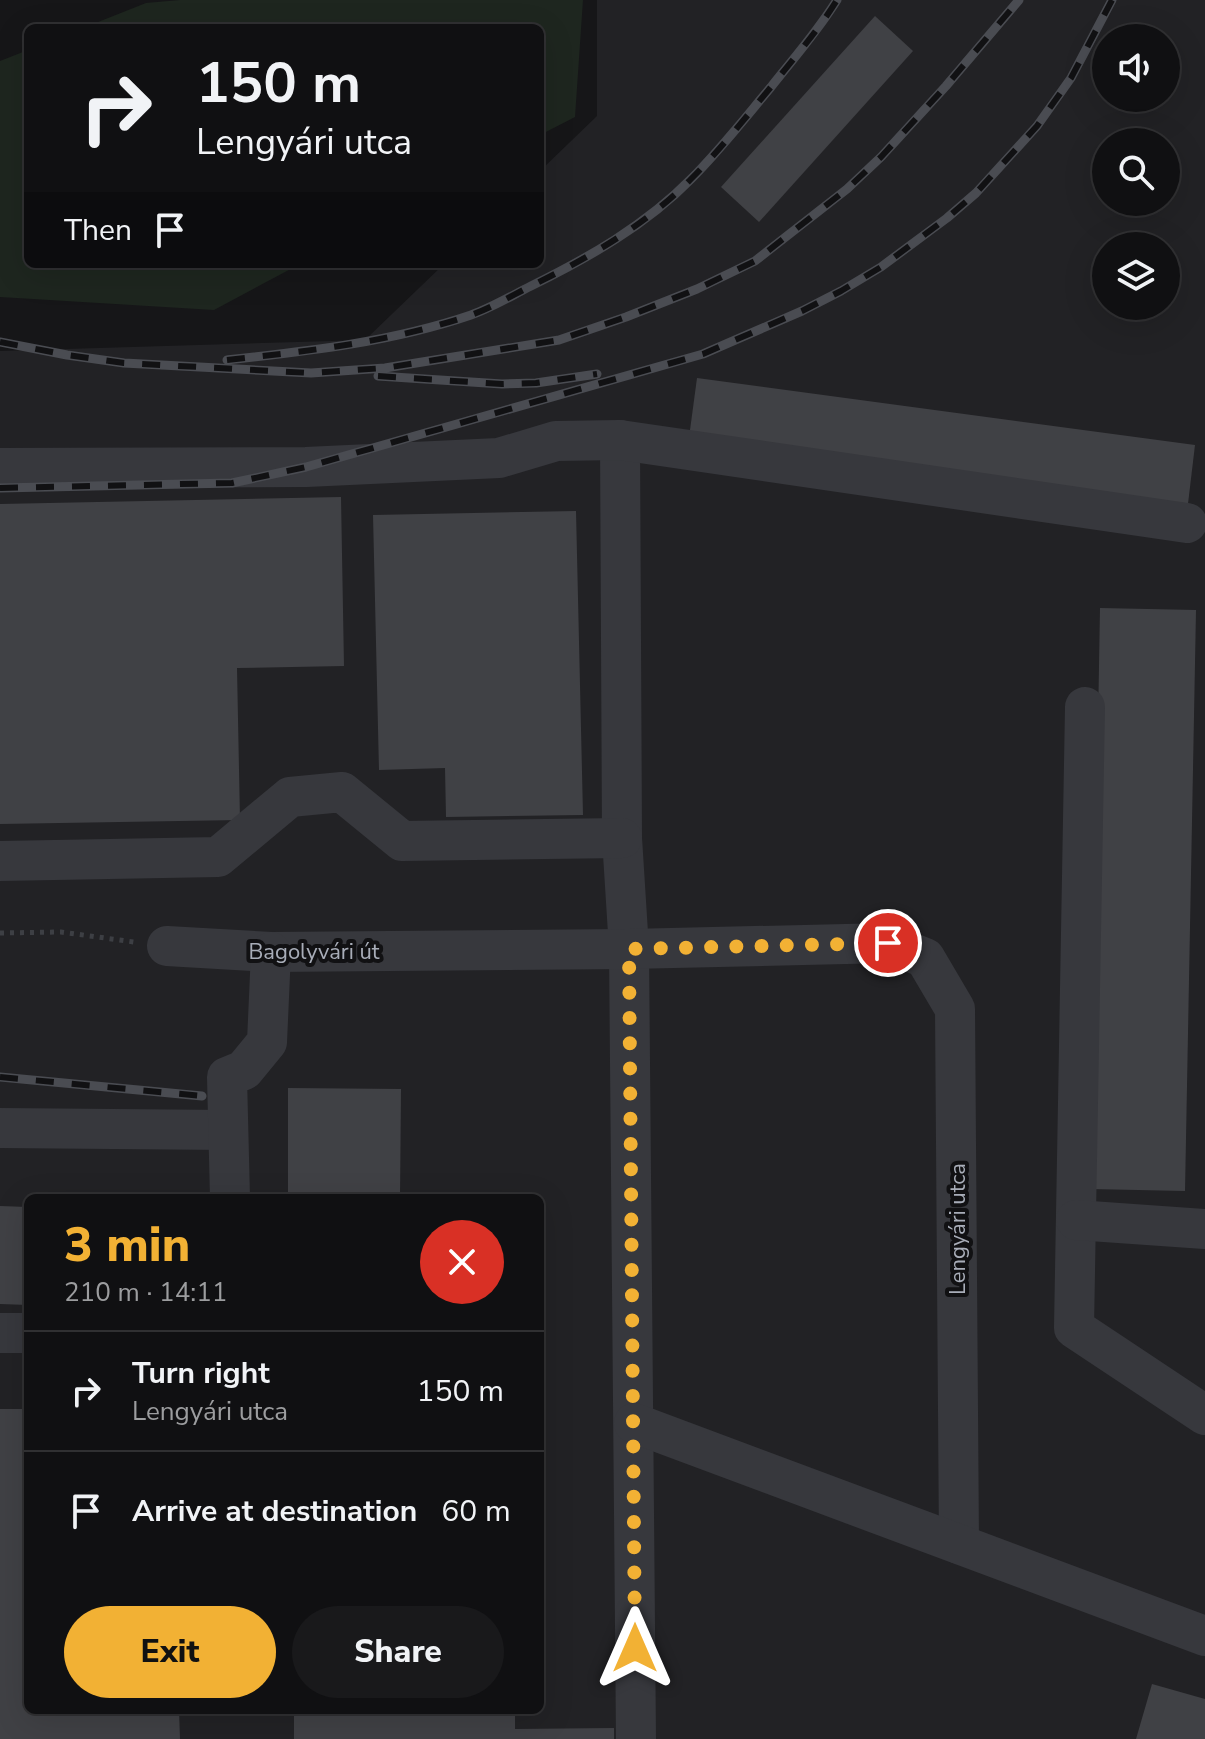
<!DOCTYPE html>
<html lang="en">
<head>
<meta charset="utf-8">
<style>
  :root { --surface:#101012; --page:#19191b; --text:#f1f3f6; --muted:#9c9d9f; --line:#303032; --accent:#f2b134 }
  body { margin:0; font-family:"Nunito Sans",sans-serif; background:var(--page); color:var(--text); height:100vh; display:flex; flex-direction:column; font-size:30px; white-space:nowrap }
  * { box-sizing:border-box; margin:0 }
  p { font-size:26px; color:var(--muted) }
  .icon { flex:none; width:44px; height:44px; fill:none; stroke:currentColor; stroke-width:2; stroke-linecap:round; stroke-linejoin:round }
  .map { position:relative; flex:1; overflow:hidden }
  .details { position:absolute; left:24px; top:1194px; width:520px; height:520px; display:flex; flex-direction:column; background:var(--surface); border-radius:12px; box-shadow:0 8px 32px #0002,0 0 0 2px var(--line) }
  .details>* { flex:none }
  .top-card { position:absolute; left:24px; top:24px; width:520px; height:244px; border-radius:12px; box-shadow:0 8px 32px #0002,0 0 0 2px var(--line); background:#101012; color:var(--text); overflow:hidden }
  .fabs { position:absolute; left:1092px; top:24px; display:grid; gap:16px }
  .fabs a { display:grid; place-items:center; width:88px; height:88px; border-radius:50%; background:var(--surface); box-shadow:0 8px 32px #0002,0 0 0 2px var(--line); font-size:40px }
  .pin { position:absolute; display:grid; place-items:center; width:68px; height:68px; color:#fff; margin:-34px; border:4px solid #fff; border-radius:50%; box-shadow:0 2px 8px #0007 }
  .me { position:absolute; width:88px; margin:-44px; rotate:0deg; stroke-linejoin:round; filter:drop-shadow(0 0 6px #0008) }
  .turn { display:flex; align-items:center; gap:28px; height:168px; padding:0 40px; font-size:36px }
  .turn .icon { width:104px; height:104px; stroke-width:2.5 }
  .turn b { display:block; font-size:56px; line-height:68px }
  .then { display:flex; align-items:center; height:76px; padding:0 40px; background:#0003; gap:16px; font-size:30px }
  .round { display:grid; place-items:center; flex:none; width:84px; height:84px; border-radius:42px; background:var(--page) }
  .overview { display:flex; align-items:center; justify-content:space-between; height:136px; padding:0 40px }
  h1 { font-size:48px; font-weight:800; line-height:60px; color:var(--accent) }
  .cta { display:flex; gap:16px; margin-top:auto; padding:16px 40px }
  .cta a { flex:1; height:92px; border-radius:48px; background:var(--accent); color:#111; font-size:32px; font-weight:800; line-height:92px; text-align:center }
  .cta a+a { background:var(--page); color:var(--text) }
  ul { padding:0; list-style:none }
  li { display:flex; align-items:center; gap:24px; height:120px; padding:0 40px; border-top:2px solid var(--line) }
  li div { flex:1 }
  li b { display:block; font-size:30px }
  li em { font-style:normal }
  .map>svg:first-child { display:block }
  .built { fill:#222225; fill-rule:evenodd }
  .green { fill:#1e261f }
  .building { fill:#404145 }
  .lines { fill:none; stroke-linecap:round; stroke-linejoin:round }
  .path { stroke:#3d3f44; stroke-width:5; stroke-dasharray:4 6; stroke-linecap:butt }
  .minor { stroke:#37383d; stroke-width:40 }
  .rail-casing { stroke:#4a4c52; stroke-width:9 }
  .rail { stroke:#111113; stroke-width:6; stroke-dasharray:18; stroke-linecap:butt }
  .route { stroke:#f2b134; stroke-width:14; stroke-dasharray:0 25.2 }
  .labels { text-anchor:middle; stroke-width:8; stroke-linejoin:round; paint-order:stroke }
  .street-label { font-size:22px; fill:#a8adb8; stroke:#111113 }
</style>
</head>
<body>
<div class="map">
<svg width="1205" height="1739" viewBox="0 0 1205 1739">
  <rect width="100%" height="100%" fill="#161618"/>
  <path class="built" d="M597 0H1205V1739H0V351L365 340 444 264H540V171L597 116ZM1106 38H1166V98H1106ZM1106 142H1166V202H1106ZM1106 246H1166V306H1106ZM28 1198H540V1710H28Z"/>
  <g class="green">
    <path d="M180 0H583L575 117 540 135V28H83L146 3Z"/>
    <path d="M28 50V264H300L214 310 0 297V61Z"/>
  </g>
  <g class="building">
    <path d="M875 16 913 51 759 222 721 187Z"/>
    <path d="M697 378 1195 445 1187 512 688 445Z"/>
    <path d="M341 497 344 666 237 668 240 820 0 824V504Z"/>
    <path d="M576 511 583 815 446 817 445 768 379 770 373 515Z"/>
    <path d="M1100 608 1196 610 1185 1191 1090 1189Z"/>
    <path d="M288 1088 401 1089 400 1198H288Z"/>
    <path d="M0 1206 28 1207V1305L0 1304Z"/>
    <path d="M0 1409H28V1710H179L180 1739H0Z"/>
    <path d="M1152 1684 1205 1699V1739H1136Z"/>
    <path d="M294 1710H515V1729L614 1728V1739H294Z"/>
  </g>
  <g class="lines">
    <path class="path" d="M0 933 61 932 134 942"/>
    <g class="minor">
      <path d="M620 440 622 838 629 949 636 1739"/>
      <path d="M0 468 306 467 499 458 556 441 620 440 1187 523"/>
      <path d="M1085 707 1074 1328 1205 1415"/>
      <path d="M0 861 218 857 290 797 342 792 402 841 622 838"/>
      <path d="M167 946 271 952 629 949 888 943 925 958 955 1009 959 1544"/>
      <path d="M0 1128 228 1130"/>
      <path d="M230 1198 227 1077 244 1070 267 1042 271 952"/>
      <path d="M1076 1220 1205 1229"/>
      <path d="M0 1333H28"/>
      <path d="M634 1423 1205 1636"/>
    </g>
    <defs>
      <g id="rail">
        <path d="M0 342 67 355 124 363 311 373 385 368 559 340 626 317 697 289 755 261 847 189 881 157 946 86 1019 0"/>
        <path d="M227 360C309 351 392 342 471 315 491 308 511 296 531 286 588 258 646 225 691 179 720 150 745 118 771 87 793 59 818 31 837 0"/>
        <path d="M378 376 502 384 536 383 597 374"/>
        <path d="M0 488 232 483 306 467 703 354 802 311 841 291 881 267 947 218 976 193 1037 126 1071 78 1112 0"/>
        <path d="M0 1077 202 1096"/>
      </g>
    </defs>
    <use href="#rail" class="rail-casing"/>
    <use href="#rail" class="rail"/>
  </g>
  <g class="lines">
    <path class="route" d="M635 1648 629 949 888 943"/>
  </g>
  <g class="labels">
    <g class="street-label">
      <text x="314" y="959">Bagolyvári út</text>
      <text transform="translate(957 1229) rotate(-90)" y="8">Lengyári utca</text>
    </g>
  </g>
</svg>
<div class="fabs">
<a><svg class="icon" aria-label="sound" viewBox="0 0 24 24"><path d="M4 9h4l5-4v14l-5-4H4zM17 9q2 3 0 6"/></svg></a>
<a><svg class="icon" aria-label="search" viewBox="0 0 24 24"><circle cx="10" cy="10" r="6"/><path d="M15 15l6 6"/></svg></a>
<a><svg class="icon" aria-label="layers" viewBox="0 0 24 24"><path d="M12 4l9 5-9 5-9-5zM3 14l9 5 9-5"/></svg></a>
</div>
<div class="pin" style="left:888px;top:943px;background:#d93025"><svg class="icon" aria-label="arrive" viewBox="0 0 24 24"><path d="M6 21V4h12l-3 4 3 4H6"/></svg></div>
<svg class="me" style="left:635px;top:1648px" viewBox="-20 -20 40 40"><path d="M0-17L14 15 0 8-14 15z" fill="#f2b134" stroke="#fff" stroke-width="4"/></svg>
<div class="top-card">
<div class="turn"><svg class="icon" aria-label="right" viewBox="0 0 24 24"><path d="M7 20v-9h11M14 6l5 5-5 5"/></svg><div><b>150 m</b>Lengyári utca</div></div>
<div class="then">Then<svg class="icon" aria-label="arrive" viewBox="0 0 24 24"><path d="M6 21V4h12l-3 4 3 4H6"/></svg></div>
</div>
<section class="details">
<div class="overview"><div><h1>3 min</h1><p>210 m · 14:11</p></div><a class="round" style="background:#d93025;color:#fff"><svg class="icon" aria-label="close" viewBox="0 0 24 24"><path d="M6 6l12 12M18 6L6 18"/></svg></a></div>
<ul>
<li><svg class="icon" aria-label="right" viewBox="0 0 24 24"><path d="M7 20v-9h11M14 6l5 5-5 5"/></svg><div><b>Turn right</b><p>Lengyári utca</p></div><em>150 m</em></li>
<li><svg class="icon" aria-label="arrive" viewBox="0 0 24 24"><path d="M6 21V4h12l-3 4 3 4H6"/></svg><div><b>Arrive at destination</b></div><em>60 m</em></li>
</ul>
<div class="cta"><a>Exit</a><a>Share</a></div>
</section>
</div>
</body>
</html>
